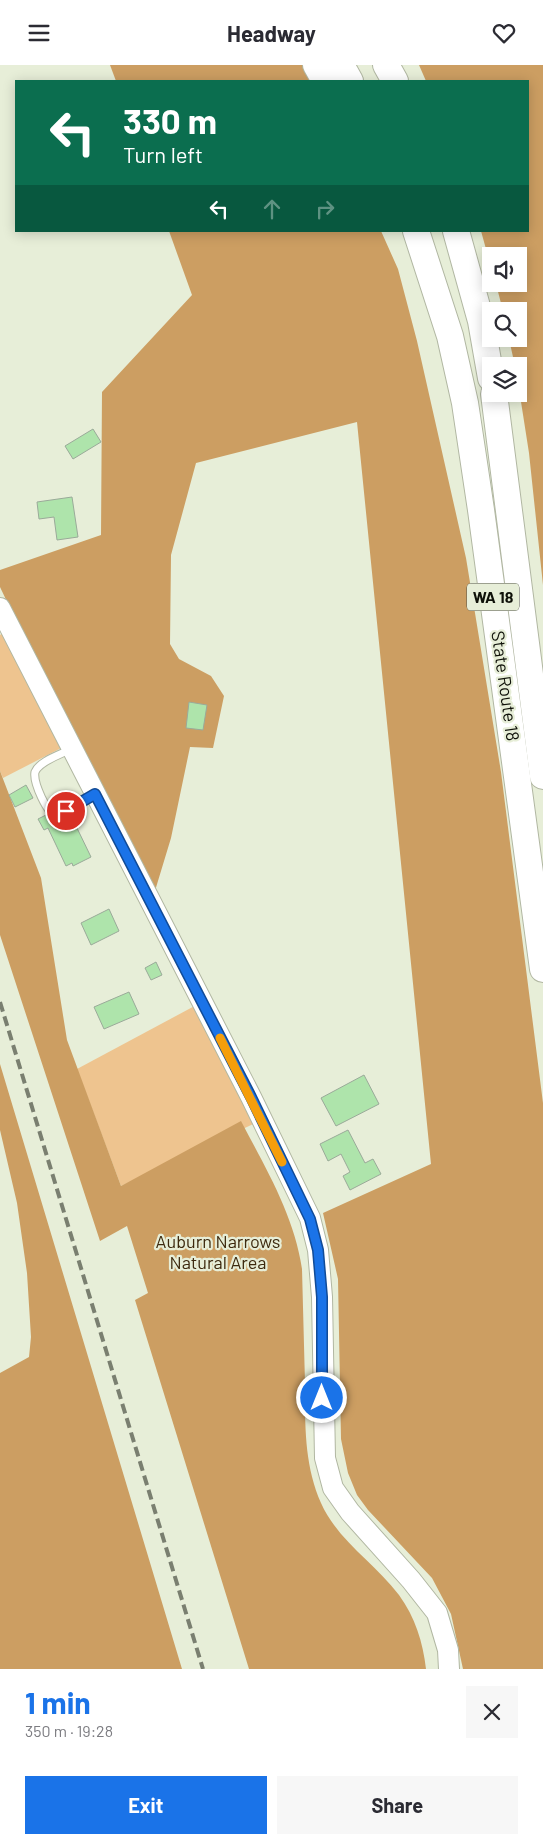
<!DOCTYPE html>
<html lang="en">
<head>
<meta charset="utf-8">
<style>
  :root { --surface:#fff; --page:#f7f7f7; --text:#2b2b33; --muted:#7c7c81; --accent:#1a73e8 }
  body { margin:0; font-family:Barlow,sans-serif; background:var(--page); color:var(--text); height:100vh; display:flex; flex-direction:column; font-size:19px; white-space:nowrap }
  * { box-sizing:border-box; margin:0 }
  p { font-size:16px; color:var(--muted) }
  .icon { flex:none; width:28px; height:28px; fill:none; stroke:currentColor; stroke-width:2; stroke-linecap:round; stroke-linejoin:round }
  .map { position:relative; height:1604px; overflow:hidden }
  .sheet { display:flex; flex-direction:column; background:var(--surface); flex:1 }
  .sheet>* { flex:none }
  .banner { position:absolute; left:15px; top:15px; width:514px; height:152px; border-radius:0px; box-shadow:0 2px 12px #0003; background:#0b6e4f; color:#fff; overflow:hidden }
  .buttons { position:absolute; left:482px; top:182px; display:grid; gap:10px }
  .buttons a { display:grid; place-items:center; width:45px; height:45px; border-radius:0px; background:var(--surface); box-shadow:0 2px 12px #0003; font-size:25px }
  .pin { position:absolute; display:grid; place-items:center; width:42px; height:42px; color:#fff; margin:-21px; border:2px solid #fff; border-radius:50%; box-shadow:0 1px 5px #0007 }
  .me { position:absolute; width:55px; margin:-28px; rotate:0deg; stroke-linejoin:round; filter:drop-shadow(0 0 4px #0008) }
  .turn { display:flex; align-items:center; gap:18px; height:105px; padding:0 25px; font-size:22px }
  .turn .icon { width:65px; height:65px; stroke-width:2.5 }
  .turn b { display:block; font-size:35px; line-height:42px }
  .lanes { display:flex; align-items:center; height:48px; padding:0 25px; background:#0003; justify-content:center; gap:25px; direction:ltr }
  .lanes .off { opacity:.35 }
  .round { display:grid; place-items:center; flex:none; width:52px; height:52px; border-radius:0px; background:var(--page) }
  .headline { display:flex; align-items:center; justify-content:space-between; height:85px; padding:0 25px }
  h1 { font-size:30px; font-weight:700; line-height:38px; color:var(--accent) }
  .button { display:flex; gap:10px; margin-top:auto; padding:10px 25px }
  .button a { flex:1; height:58px; border-radius:0px; background:var(--accent); color:#fff; font-size:20px; font-weight:700; line-height:58px; text-align:center }
  .button a+a { background:var(--page); color:var(--text) }
  header { display:flex; justify-content:space-between; align-items:center; height:65px; padding:0 25px; background:var(--surface); font-size:22px; font-weight:700 }
  .map>svg:first-child { display:block }
  .green { fill:#eec48f }
  .forest { fill:#cc9e62 }
  .building { fill:#aee4ab; stroke:#9aaa99 }
  .lines { fill:none; stroke-linecap:round; stroke-linejoin:round }
  .lane-casing { stroke:#b1b7a2; stroke-width:9 }
  .secondary-casing { stroke:#b1b7a2; stroke-width:22 }
  .highway-casing { stroke:#b1b7a2; stroke-width:28 }
  .lane { stroke:#fff; stroke-width:7 }
  .secondary { stroke:#fff; stroke-width:20 }
  .highway { stroke:#fff; stroke-width:26 }
  .rail { stroke:#7a7f70; stroke-width:4; stroke-dasharray:10 5; stroke-linecap:butt }
  .route-casing { stroke:#114b97; stroke-width:12 }
  .route { stroke:#1a73e8; stroke-width:9 }
  .slow { stroke:#f59e0b; stroke-width:9 }
  .labels { text-anchor:middle; stroke-width:4.5; stroke-linejoin:round; paint-order:stroke }
  .shield { fill:#e7eed8; stroke:#505347; stroke-width:1 }
  .shield-label { font-size:16px; font-weight:bold; fill:#0f1109 }
  .street-label { font-size:18px; fill:#0f1109; stroke:#e7eed8 }
  .park-label { font-size:18px; fill:#3d290e; stroke:#e7eed8 }
</style>
</head>
<body>
<header><svg class="icon" aria-label="menu" viewBox="0 0 24 24"><path d="M4 6h16M4 12h16M4 18h16"/></svg>Headway<svg class="icon" aria-label="heart" viewBox="0 0 24 24"><path d="M12 20l-8-8c-3-5 5-10 8-4 3-6 11-1 8 4z"/></svg></header>
<div class="map">
<svg width="543" height="1604" viewBox="0 0 543 1604">
  <rect width="100%" height="100%" fill="#e7eed8"/>
  <g class="green">
    <path d="M10 563 69 679 3 713 0 706V570Z"/>
    <path d="M202 937 262 1055 121 1121 77 1004Z"/>
  </g>
  <g class="forest">
    <path d="M110 0H303L312 16H116Z"/>
    <path d="M419 0H543V520L529 388 519 324V301H515L509 274H519V246H503L496 219H519V191H491V202L481 166H528V16H426Z"/>
    <path d="M169 166H381L398 204 417 276 466 493 501 707 543 1038V1604H463L451 1549 432 1513 368 1445 357 1430 348 1408 341 1374 338 1214 323 1148 431 1099 357 357 196 398 171 490 170 579 179 594 211 611 224 631 213 683 190 682 171 773 151 839 0 522V505L101 470 102 327 192 230Z"/>
    <path d="M0 706 41 813 67 975 121 1121 241 1056C266 1104 294 1150 302 1204 303 1242 304 1280 305 1318 305 1359 304 1399 321 1438 338 1476 374 1497 399 1530 415 1552 423 1577 426 1604H249L135 1235 148 1228 127 1161 100 1176 0 870Z"/>
    <path d="M0 999 182 1604H0V1308L29 1292 31 1272 27 1208 17 1138 0 1065Z"/>
  </g>
  <g class="building">
    <path d="M93 364 101 377 73 394 65 381Z"/>
    <path d="M72 432 78 472 57 475 54 452 39 454 37 437Z"/>
    <path d="M189 637 207 640 203 665 186 663Z"/>
    <path d="M26 720 33 733 15 742 9 730Z"/>
    <path d="M77 746 83 757 76 761 91 792 73 801 72 798 66 801 48 763 44 765 38 754 46 750 52 759Z"/>
    <path d="M109 844 119 866 91 880 81 858Z"/>
    <path d="M156 897 162 910 151 915 145 903Z"/>
    <path d="M129 927 139 949 104 964 94 942Z"/>
    <path d="M364 1010 379 1039 336 1061 321 1033Z"/>
    <path d="M348 1065 365 1098 373 1094 381 1109 350 1125 343 1111 350 1107 341 1089 328 1096 320 1079Z"/>
  </g>
  <g class="lines">
    <defs>
      <path id="lane" d="M71 684C62 689 39 696 35 707 33 717 47 750 57 751L95 730"/>
      <path id="secondary" d="M0 543 251 1032 310 1153 318 1185 322 1232 325 1393 333 1423 350 1447 411 1515 437 1548 448 1585 449 1604"/>
      <g id="highway">
        <path d="M316 0 325 16"/>
        <path d="M341 0 350 16"/>
        <path d="M386 0 395 16"/>
        <path d="M416 166 450 271 465 338 481 445 543 904"/>
        <path d="M456 166 481 256 491 313"/>
        <path d="M494 329 543 711"/>
      </g>
    </defs>
    <use href="#lane" class="lane-casing"/>
    <use href="#secondary" class="secondary-casing"/>
    <use href="#highway" class="highway-casing"/>
    <use href="#lane" class="lane"/>
    <use href="#secondary" class="secondary"/>
    <use href="#highway" class="highway"/>
    <path class="rail" d="M0 937 203 1604"/>
  </g>
  <g class="lines">
    <defs>
      <path id="route" d="M66 746 95 729 251 1032 310 1154 318 1185 322 1232V1333"/>
    </defs>
    <use href="#route" class="route-casing"/>
    <use href="#route" class="route"/>
    <path class="slow" d="M220 973 282 1097"/>
  </g>
  <g class="labels">
    <rect class="shield" x="467" y="518.5" width="52" height="27" rx="4"/>
    <g class="shield-label">
      <text x="493" y="538">WA 18</text>
    </g>
    <g class="street-label">
      <text transform="translate(505 621) rotate(82)" y="6">State Route 18</text>
    </g>
    <g class="park-label">
      <text x="218" y="1183">Auburn Narrows<tspan x="218" dy="21">Natural Area</tspan></text>
    </g>
  </g>
</svg>
<div class="buttons">
<a><svg class="icon" aria-label="sound" viewBox="0 0 24 24"><path d="M4 9h4l5-4v14l-5-4H4zM17 9q2 3 0 6"/></svg></a>
<a><svg class="icon" aria-label="search" viewBox="0 0 24 24"><circle cx="10" cy="10" r="6"/><path d="M15 15l6 6"/></svg></a>
<a><svg class="icon" aria-label="layers" viewBox="0 0 24 24"><path d="M12 4l9 5-9 5-9-5zM3 14l9 5 9-5"/></svg></a>
</div>
<div class="pin" style="left:66px;top:746px;background:#d93025"><svg class="icon" aria-label="arrive" viewBox="0 0 24 24"><path d="M6 21V4h12l-3 4 3 4H6"/></svg></div>
<svg class="me" style="left:322px;top:1333px" viewBox="-20 -20 40 40"><circle r="17" fill="#1a73e8" stroke="#fff" stroke-width="3"/><path d="M0-11L8 9 0 5-8 9z" fill="#fff"/></svg>
<div class="banner">
<div class="turn"><svg class="icon" aria-label="left" viewBox="0 0 24 24"><path d="M17 20v-9H6M10 6l-5 5 5 5"/></svg><div><b>330 m</b>Turn left</div></div>
<div class="lanes"><svg class="icon" aria-label="left" viewBox="0 0 24 24"><path d="M17 20v-9H6M10 6l-5 5 5 5"/></svg><svg class="icon off" aria-label="ahead" viewBox="0 0 24 24"><path d="M12 20V5M6 11l6-6 6 6"/></svg><svg class="icon off" aria-label="right" viewBox="0 0 24 24"><path d="M7 20v-9h11M14 6l5 5-5 5"/></svg></div>
</div>
</div>
<section class="sheet">
<div class="headline"><div><h1>1 min</h1><p>350 m · 19:28</p></div><a class="round"><svg class="icon" aria-label="close" viewBox="0 0 24 24"><path d="M6 6l12 12M18 6L6 18"/></svg></a></div>
<div class="button"><a>Exit</a><a>Share</a></div>
</section>
</body>
</html>
